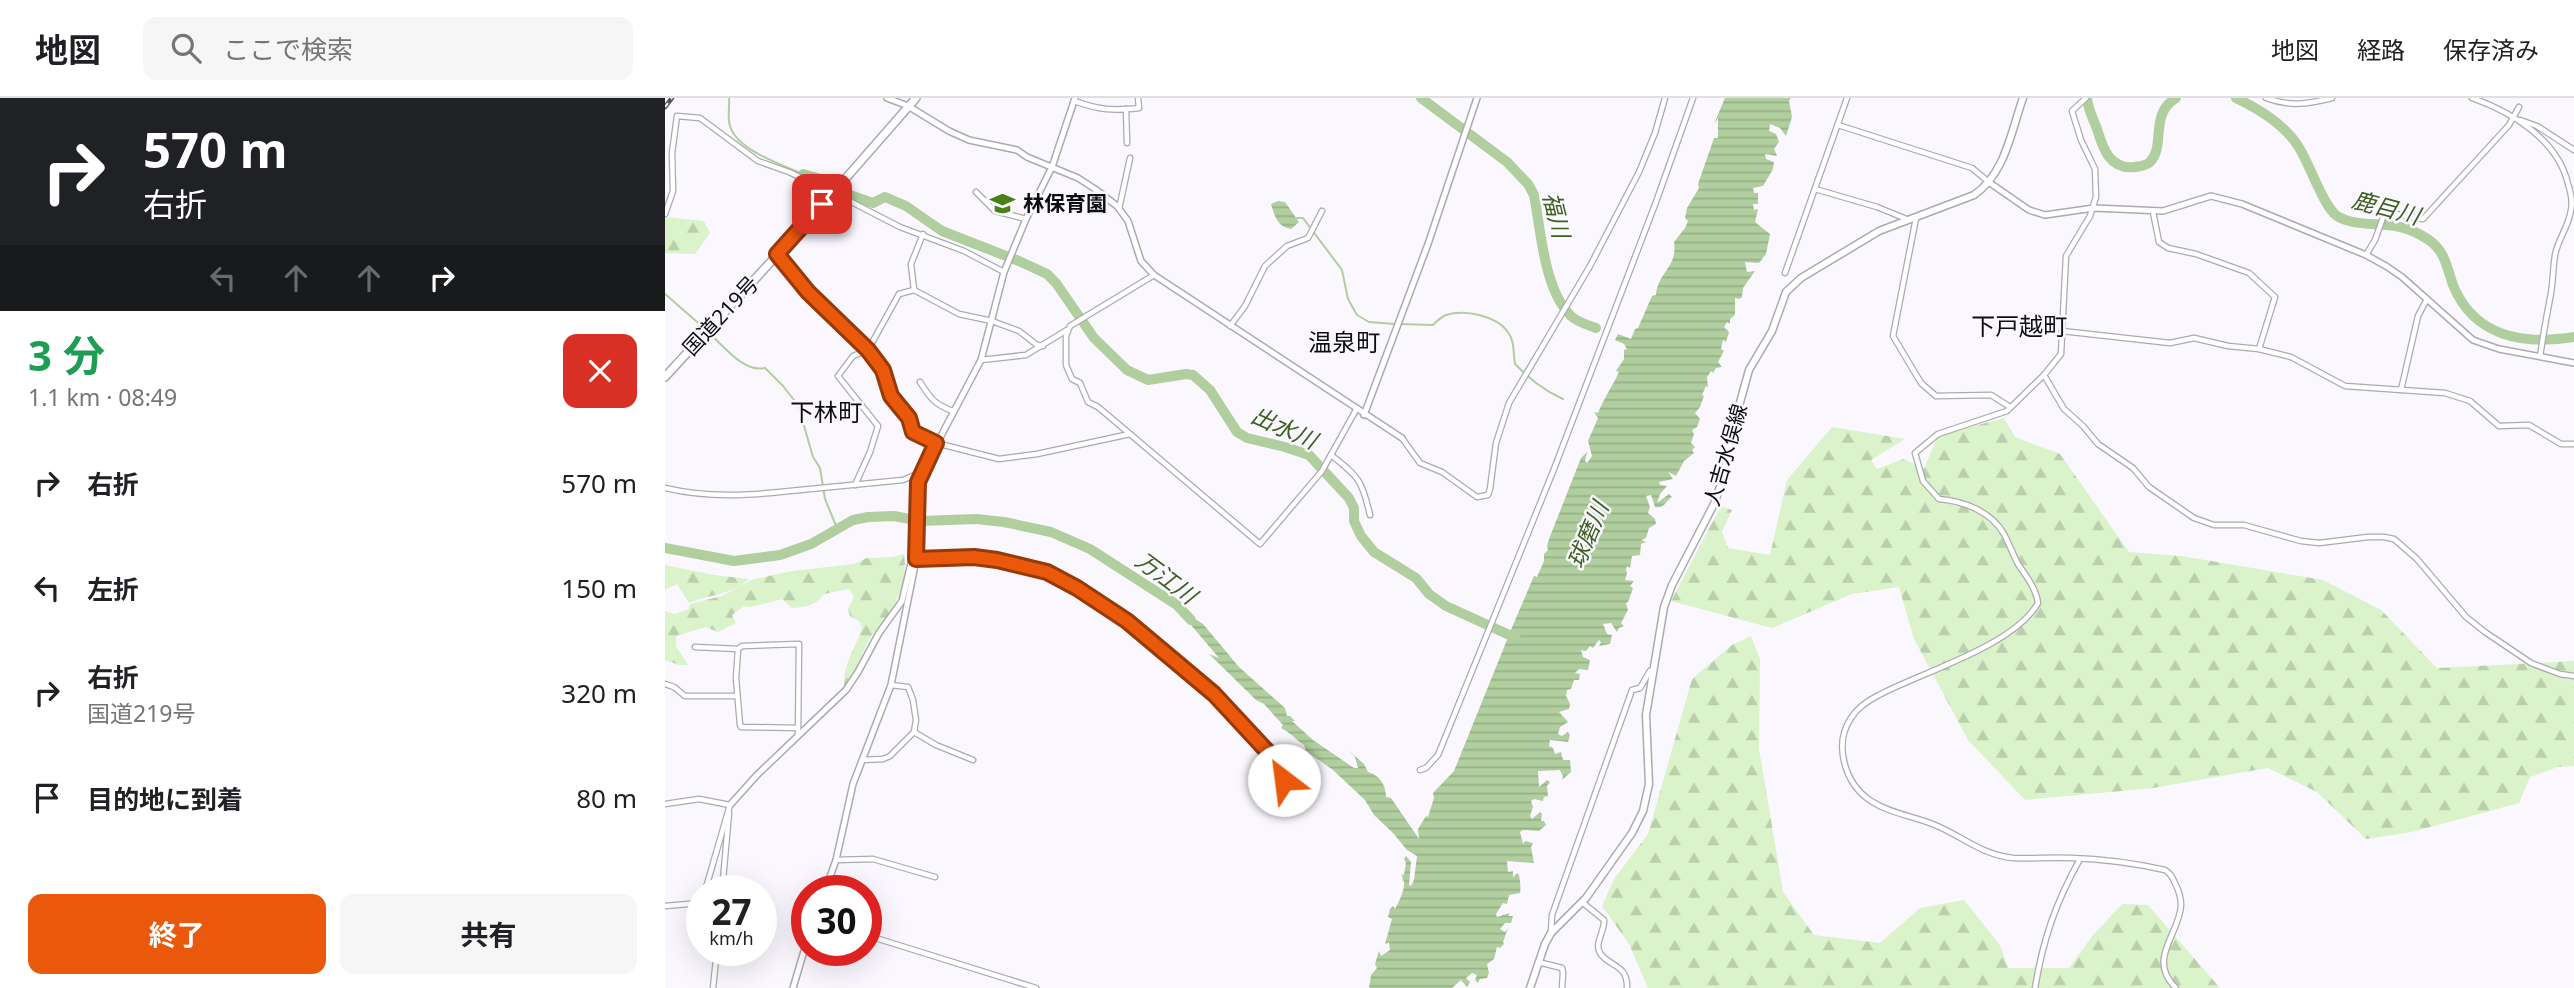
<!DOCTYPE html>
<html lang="ja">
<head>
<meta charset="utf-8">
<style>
  :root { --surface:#fff; --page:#f6f6f6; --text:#202124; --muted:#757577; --line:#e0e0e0; --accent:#ea580c }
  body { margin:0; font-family:"Noto Sans","Noto Sans JP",sans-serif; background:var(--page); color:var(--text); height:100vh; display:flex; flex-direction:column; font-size:26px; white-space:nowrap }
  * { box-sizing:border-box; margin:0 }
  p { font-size:23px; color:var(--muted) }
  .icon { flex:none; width:38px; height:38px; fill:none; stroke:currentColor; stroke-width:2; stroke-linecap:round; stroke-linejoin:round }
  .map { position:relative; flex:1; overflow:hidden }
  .drawer { display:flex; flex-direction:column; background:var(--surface); width:665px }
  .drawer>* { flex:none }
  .hud { background:#202124; color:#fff; overflow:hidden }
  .speed { position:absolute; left:21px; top:777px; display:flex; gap:14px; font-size:35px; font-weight:700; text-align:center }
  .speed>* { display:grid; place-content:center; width:91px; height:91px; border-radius:50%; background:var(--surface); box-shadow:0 7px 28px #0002; line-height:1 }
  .speed small { font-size:18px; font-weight:400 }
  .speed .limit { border:10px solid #d22; background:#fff; color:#111 }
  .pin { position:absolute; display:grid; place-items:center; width:60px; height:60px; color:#fff; margin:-30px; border-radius:14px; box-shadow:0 4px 10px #0006 }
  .me { position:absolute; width:77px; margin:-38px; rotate:330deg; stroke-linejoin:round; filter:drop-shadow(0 0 5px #0008) }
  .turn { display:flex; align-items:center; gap:24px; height:147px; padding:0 28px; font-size:32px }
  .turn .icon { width:91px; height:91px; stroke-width:2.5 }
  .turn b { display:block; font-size:49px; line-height:60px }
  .lanes { display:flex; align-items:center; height:66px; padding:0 28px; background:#0003; justify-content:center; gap:35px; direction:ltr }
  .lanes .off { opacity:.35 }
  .round { display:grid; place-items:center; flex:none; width:74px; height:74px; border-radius:14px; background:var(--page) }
  .overview { display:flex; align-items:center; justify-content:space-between; height:119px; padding:0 28px }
  h1 { font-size:42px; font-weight:700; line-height:52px; color:#1e9e55 }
  .button { display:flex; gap:14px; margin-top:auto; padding:14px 28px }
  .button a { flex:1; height:80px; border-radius:14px; background:var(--accent); color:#fff; font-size:28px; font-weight:700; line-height:80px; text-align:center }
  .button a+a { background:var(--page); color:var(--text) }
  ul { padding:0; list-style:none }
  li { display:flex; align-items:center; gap:21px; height:105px; padding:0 28px }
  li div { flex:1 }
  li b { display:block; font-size:26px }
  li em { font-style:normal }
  header { display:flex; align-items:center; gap:42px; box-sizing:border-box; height:98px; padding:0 35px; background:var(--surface); border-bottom:2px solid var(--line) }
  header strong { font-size:33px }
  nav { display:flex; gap:38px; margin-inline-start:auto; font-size:24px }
  .search { width:490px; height:63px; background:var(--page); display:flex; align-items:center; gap:18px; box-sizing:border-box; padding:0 24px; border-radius:14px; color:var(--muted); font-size:26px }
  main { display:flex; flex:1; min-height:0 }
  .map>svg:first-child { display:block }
  .forest { fill:url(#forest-firs) }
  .water { fill:url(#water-rules) }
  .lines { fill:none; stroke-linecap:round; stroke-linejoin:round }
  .stream { stroke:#b0ce9e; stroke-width:2 }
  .river { stroke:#b0ce9e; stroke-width:10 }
  .minor-casing { stroke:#abaab0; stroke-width:7 }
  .tertiary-casing { stroke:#abaab0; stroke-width:8 }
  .primary-casing { stroke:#abaab0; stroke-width:9 }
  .trunk-casing { stroke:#abaab0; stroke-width:10 }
  .minor { stroke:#fff; stroke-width:4.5 }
  .tertiary { stroke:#fff; stroke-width:5 }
  .primary { stroke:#fff; stroke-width:6 }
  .trunk { stroke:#fff; stroke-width:7 }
  .rail-casing { stroke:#555457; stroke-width:4.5 }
  .rail { stroke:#faf8fe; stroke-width:2; stroke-dasharray:5; stroke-linecap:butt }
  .route-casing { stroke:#983908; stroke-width:18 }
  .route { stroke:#ea580c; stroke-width:12 }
  .labels { text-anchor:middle; stroke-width:5; stroke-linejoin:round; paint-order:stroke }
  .poi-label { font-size:21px; font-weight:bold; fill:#0d0c0e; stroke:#faf8fe; text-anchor:start }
  .street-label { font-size:21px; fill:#0d0c0e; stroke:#faf8fe }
  .water-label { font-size:23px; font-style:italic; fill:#3c601e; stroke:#faf8fe }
  .quarter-label { font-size:24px; fill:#0d0c0e; stroke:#faf8fe }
</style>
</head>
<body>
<header>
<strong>地図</strong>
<div class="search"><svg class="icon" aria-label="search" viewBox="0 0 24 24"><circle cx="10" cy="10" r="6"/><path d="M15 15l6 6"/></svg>ここで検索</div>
<nav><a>地図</a><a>経路</a><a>保存済み</a></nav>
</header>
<main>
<section class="drawer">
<div class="hud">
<div class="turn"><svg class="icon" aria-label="right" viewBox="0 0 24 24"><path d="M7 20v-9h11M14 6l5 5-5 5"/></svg><div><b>570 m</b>右折</div></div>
<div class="lanes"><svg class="icon off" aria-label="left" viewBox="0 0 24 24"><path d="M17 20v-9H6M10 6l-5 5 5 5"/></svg><svg class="icon off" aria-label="ahead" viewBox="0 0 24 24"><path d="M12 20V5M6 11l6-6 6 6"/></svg><svg class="icon off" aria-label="ahead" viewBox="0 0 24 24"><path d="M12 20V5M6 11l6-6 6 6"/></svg><svg class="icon" aria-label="right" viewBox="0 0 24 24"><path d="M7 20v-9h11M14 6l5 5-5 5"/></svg></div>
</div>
<div class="overview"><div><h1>3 分</h1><p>1.1 km · 08:49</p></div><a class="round" style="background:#d93025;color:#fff"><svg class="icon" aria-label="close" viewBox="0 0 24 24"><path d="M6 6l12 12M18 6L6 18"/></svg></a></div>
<ul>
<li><svg class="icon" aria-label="right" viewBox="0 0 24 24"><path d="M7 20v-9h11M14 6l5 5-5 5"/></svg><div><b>右折</b></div><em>570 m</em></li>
<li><svg class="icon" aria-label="left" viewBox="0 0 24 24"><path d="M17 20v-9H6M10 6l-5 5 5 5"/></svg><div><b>左折</b></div><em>150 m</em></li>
<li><svg class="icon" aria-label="right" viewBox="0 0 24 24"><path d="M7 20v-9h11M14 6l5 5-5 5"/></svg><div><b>右折</b><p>国道219号</p></div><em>320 m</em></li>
<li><svg class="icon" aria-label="arrive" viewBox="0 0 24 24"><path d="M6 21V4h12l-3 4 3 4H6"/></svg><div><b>目的地に到着</b></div><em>80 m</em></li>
</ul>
<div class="button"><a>終了</a><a>共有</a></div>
</section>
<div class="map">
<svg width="1909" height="890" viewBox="0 0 1909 890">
  <defs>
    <pattern id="forest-firs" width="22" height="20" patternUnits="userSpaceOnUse" patternTransform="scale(1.75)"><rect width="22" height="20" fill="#daf3ca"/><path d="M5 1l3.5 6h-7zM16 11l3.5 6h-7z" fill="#bacfac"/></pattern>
    <pattern id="water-rules" width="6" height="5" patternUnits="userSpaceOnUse" patternTransform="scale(1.75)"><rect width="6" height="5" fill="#b0ce9e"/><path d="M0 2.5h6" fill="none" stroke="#96b087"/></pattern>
  </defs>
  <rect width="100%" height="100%" fill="#faf8fe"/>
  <g class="forest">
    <path d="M0 119 39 123 45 135 30 156 0 155Z"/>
    <path d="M1339 320 1350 339 1395 356 1464 454 1516 458 1658 482 1716 512 1772 570 1909 563V668L1893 669 1865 679 1854 705 1747 734 1701 741 1652 694 1603 670 1488 690 1360 702 1303 642 1249 541 1234 489 1187 496 1107 530 1006 503 1056 408 1067 412 1057 434 1063 450 1105 457 1122 382 1167 329 1240 341 1206 362 1212 371 1238 361 1259 370 1273 338Z"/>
    <path d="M239 456C243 482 232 506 216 527 213 531 208 535 205 540 196 555 193 576 179 588 178 565 191 550 197 530L195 524 185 518 183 511 189 499 184 491 159 496C150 508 141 509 127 510L117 501 86 509 79 508 67 517 71 525 53 534 41 529 11 538V548L23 567H14L0 562V513L10 516 24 511 25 506 57 498 86 482 127 473 189 466 202 460 228 459Z"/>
    <path d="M0 467 49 477 84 481C67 497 44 496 24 505L12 486 0 492Z"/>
    <path d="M1086 538 1095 561 1094 651 1118 794 1149 837 1215 845 1255 810 1299 802 1335 847 1343 870H1404L1428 837 1457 806 1483 807 1555 890H983L964 846 937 808 949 781 983 736 1027 581 1067 547Z"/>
  </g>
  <g class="water">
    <path d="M1060 0H1126L1124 3 1127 19 1121 38 1115 30 1105 26 1104 33 1111 36 1114 44 1109 51 1112 58 1100 56 1101 61 1109 64 1108 71 1098 88 1088 90 1089 95H1093V106H1088L1089 112 1093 111 1090 124 1105 136 1101 156 1094 165 1080 164 1082 174 1090 173 1078 190 1077 199 1074 201 1070 200V217L1065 221V226L1062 224 1059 229 1064 234 1061 244 1058 242 1056 251 1059 253 1053 264 1057 269 1051 270 1048 275 1046 273 1042 279 1043 289 1041 288 1037 297 1039 298 1035 309 1030 315 1035 321 1032 329 1027 332 1029 336 1026 345 1030 349 1027 352 1029 355 1019 363 1011 378 1003 374 1008 381 994 384 995 387 1002 388 995 396 992 405 1004 396 1007 399C1001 402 1000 411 990 409L986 397 981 398 985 409 983 415 990 421 991 426 984 430 981 440 976 442 981 444 976 446 975 457 967 458 965 470 962 468 961 472 962 475 960 482 969 483 965 488 968 490 963 504 961 505 963 512 956 525 959 528 954 530 952 534 946 525 938 526 942 536 947 537 945 546 934 548 936 544 934 542 928 550 925 548 921 553 916 552 918 559 925 562 923 572 914 571 910 575 915 576 914 582H909L906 591 902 592 901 598 905 606 904 611 894 614 903 624 895 629 893 636 897 638 903 634 905 637 903 644 885 642 884 648 888 650 890 656 896 654 898 662H905L906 674 897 682 898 678 895 672 873 673 874 689 882 682 885 684 882 688 883 698 879 699 878 703 869 701 866 703 868 709 865 718 867 721 875 714 877 716 876 723H879L881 727 874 733 858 732 855 734 858 746 860 743 868 745 866 749 869 765 842 763 843 774 848 773V779L852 775 854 777C855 782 856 791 855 795L844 797 842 806 838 805 831 816 832 819 845 815 843 818H848L846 825H840L835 831 840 834 843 830 838 844 839 846 835 850 832 849 829 861 822 866 824 875 822 880 815 881 813 885 810 882 812 877 807 875 801 880 805 884 802 889 796 882 787 890H704L706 877 712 870 710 866 714 853 716 858 725 852 724 844 720 846 727 821 723 819 725 811 728 808 730 811C735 802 740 792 739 782L738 784 737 776 739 777 741 765 739 761 741 758 746 764 744 787 746 788 749 782 752 758 742 752 728 735 709 717 700 702 668 672 641 653 639 647C631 642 626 635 616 630L618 627 599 606 591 602 544 556 554 560 509 507 538 526 574 569 620 610 622 618H625L630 623H627L648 642 689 670H693L690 659 683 652 699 666 703 674C715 677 721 688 721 699L726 700 754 741 753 731 761 718 763 719 769 700 768 695 789 673 844 537 839 535 840 532 845 534 869 478 872 479 879 463V456L883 452 882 448 884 441 916 360 922 354 920 363 922 365 927 358 923 343 933 320 929 314 933 315C939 300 947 289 954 274L951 273 959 261V252L962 251 959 246 950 242 953 236 966 241 970 231 973 230 987 198 991 197C993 174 1013 169 1009 144L1020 130 1023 123 1020 120 1022 110 1034 90 1033 86 1049 40H1053V20L1049 26Z"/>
    <path d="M613 103 620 104 634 124 626 131C612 128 610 119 606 106Z"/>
  </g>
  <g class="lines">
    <g class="stream">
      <path d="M64 0C65 9 62 19 65 28 72 52 117 67 138 76"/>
      <path d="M763 5 764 0"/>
      <path d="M632 120H638L677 172 683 201 692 217 704 224 730 226"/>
      <path d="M0 196 39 230"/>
      <path d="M735 226 768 227C772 223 776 219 781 217 800 211 832 218 843 234 850 244 848 255 850 266 865 281 878 292 898 301"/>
      <path d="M43 234C58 247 78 275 100 270L118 288 133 307 148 359 155 370 160 401 172 430"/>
    </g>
    <g class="river">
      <path d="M756 0 842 64 863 86 869 97C876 133 879 192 906 218 912 224 923 227 931 230"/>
      <path d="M1422 0C1423 12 1428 20 1432 31 1438 51 1445 72 1470 69 1475 68 1481 68 1485 64 1501 48 1484 16 1511 0"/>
      <path d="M1571 0C1594 11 1619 26 1633 48 1644 64 1658 108 1672 118 1690 129 1715 124 1735 129 1745 131 1755 136 1764 142 1780 153 1782 170 1788 187 1809 239 1859 247 1909 239"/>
      <path d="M138 76 170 85 179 95 208 105 220 99 241 108 277 133 354 163 382 176 391 185 429 240 462 272 483 282 521 276 528 277 545 292 572 334 582 340 620 349 644 357 684 400 689 410V423L696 438 709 454 751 480 764 496 781 508 851 540"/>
      <path d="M0 450 69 463 115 457 146 446 188 422 203 419 229 418 255 423 311 421 339 424 386 434 425 451 512 507 526 522"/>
    </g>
    <defs>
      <g id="minor">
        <path d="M1421 0 1407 13 1416 42 1430 71 1431 99 1425 118 1401 158 1396 256 1379 277 1342 313 1273 336 1250 355 1258 383 1274 401C1298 403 1326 413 1339 436 1344 446 1348 456 1353 466 1361 478 1371 490 1373 505 1349 548 1257 574 1214 597 1204 602 1192 610 1186 620 1168 647 1180 686 1206 703 1226 716 1249 718 1270 727 1297 738 1317 757 1348 760 1367 761 1386 759 1406 760 1438 761 1469 765 1500 772 1506 776 1507 779 1510 785 1513 791 1516 800 1516 807 1515 836 1481 861 1511 890"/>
        <path d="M1601 0C1625 9 1643 6 1667 0"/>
        <path d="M1807 0C1847 14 1893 42 1903 86 1906 95 1908 103 1906 112 1904 128 1893 141 1890 157 1888 170 1888 183 1886 195 1882 216 1878 237 1875 259"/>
        <path d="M409 3C435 12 447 13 474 10L473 0"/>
        <path d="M461 11 462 45"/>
        <path d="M1855 22 1872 28 1909 52"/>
        <path d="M1173 27 1307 70 1325 85"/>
        <path d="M1150 91 1212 109 1244 122"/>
        <path d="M311 94 330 113 361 121"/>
        <path d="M454 111 465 60"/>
        <path d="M1488 114 1494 144 1503 150 1531 156 1584 175 1610 199 1594 251"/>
        <path d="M0 116 8 93 7 55 12 18 35 20 93 63 124 74 167 94 235 129 299 153 339 174"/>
        <path d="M1251 120 1228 238 1256 285 1271 298 1326 297 1345 309"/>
        <path d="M112 156 143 194 203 252 218 272 226 297 244 320 248 334 271 345 334 361 372 356 465 336 595 446 657 373 692 310"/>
        <path d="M1701 157 1710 142 1720 114 1758 121 1844 27 1854 9"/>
        <path d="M1120 175 1182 0"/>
        <path d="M249 192 294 216 327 223 354 233 372 247 378 248"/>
        <path d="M565 228 580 208 600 168 622 148 643 140 657 113"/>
        <path d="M1397 233 1505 245 1529 240 1563 248 1594 251 1626 259 1680 288 1780 295 1805 303 1834 328 1864 327 1896 346H1909"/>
        <path d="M316 262 361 257 402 232"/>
        <path d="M1379 277 1399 311 1418 328 1433 346 1468 370 1484 389 1529 420 1549 427H1579L1636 443 1654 445 1703 439H1719L1729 441 1752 461 1801 519 1820 534 1866 565 1895 576 1909 578"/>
        <path d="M255 284C265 300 270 307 288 313"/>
        <path d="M1736 292 1753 218 1762 201"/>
        <path d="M465 336 433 309 423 304 415 285 407 281 401 267V238L405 228 489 177"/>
        <path d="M737 340 755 365 777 374 812 399 823 397 825 391 831 345 844 305 925 168 974 74 990 35 1000 0"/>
        <path d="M666 357C694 379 697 382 705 417"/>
        <path d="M190 387 205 354 213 328 173 278 188 258 203 252 234 196 249 192 246 166 258 136"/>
        <path d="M0 390C46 401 89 397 135 392 169 389 204 385 238 382L257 374"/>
        <path d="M302 460 332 462 382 474 412 490 462 523 549 596 614 666 619 682 616 706"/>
        <path d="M30 549 73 551"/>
        <path d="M0 586 9 589 20 598H72"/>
        <path d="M133 630 76 629 75 627 71 580 73 551 77 548 134 546 133 638"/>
        <path d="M249 634 271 647 308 662"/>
        <path d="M197 662 218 661 225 658 249 634 251 622 248 602 243 589 226 587"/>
        <path d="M755 672 761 670 773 657 889 371 991 104 1028 0"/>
        <path d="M0 706 34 701 65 707"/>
        <path d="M171 762 208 761 270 779"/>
        <path d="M40 793 65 707"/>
        <path d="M57 793 64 715"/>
        <path d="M917 804 939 822C940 833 929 845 935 855 944 869 963 866 962 890"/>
        <path d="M0 808 35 805 37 801"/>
        <path d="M886 834 887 817 967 592 975 590 985 573 989 572"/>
        <path d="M201 837 371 890"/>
        <path d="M873 864 897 870 898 875 897 890"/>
        <path d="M48 890 52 852"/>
        <path d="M1370 890C1378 841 1391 804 1415 761"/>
      </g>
      <g id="tertiary">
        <path d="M222 0 243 8 284 33 304 42 352 52 362 59 413 80 430 91 452 108 463 123 476 163 489 177 737 340"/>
        <path d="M1325 85 1364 112 1380 117 1429 110 1498 113 1546 98 1577 106 1701 157 1721 168 1737 179 1808 242 1834 251 1909 265"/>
        <path d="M699 317 763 146 812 0"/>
        <path d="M65 707 92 677 181 592 193 574 214 535 237 503 246 465 251 462 302 460"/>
        <path d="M160 793 171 762 188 686 226 587 251 462 253 384 257 374 316 262 339 174 361 121 387 69 410 0"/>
        <path d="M128 890 142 843"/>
      </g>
      <path id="primary" d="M865 890 880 846 886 835 921 800 967 735 978 713 984 686 981 617 999 509 1007 487 1049 406 1058 380 1066 337 1084 272 1107 233 1121 194 1136 180 1214 133 1309 97C1340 76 1346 34 1358 0"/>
      <path id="trunk" d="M0 279 147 119 251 0"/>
    </defs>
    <use href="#minor" class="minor-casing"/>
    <use href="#tertiary" class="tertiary-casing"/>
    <use href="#primary" class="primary-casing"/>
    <use href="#trunk" class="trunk-casing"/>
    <use href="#minor" class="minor"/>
    <use href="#tertiary" class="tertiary"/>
    <use href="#primary" class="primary"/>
    <use href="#trunk" class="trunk"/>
    <defs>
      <path id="rail" d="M0 9 7 0"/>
    </defs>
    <use href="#rail" class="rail-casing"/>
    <use href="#rail" class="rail"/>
  </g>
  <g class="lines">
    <defs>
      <path id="route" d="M157 106 112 156 143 194 203 252 218 272 226 298 244 320 248 334 271 345 253 384 251 461 309 459 332 462 382 474 412 490 462 523 549 596 614 666 619 682"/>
    </defs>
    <use href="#route" class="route-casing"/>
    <use href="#route" class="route"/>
  </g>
  <defs>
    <symbol id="school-bare" viewBox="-9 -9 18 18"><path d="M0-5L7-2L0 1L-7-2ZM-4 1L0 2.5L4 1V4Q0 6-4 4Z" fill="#4a8016" stroke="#faf8fe" stroke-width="2.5" paint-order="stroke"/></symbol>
  </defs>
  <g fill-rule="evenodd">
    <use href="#school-bare" x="320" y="88" width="35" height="35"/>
  </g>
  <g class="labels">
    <g class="poi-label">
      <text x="358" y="113">林保育園</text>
    </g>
    <g class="street-label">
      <text transform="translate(56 218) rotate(-47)" y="7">国道219号</text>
      <text transform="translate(1061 357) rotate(-74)" y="7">人吉水俣線</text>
    </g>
    <g class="water-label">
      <text transform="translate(1721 110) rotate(15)" y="8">鹿目川</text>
      <text transform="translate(891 117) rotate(76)" y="8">福川</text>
      <text transform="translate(619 330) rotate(24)" y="8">出水川</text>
      <text transform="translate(923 437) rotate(-67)" y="8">球磨川</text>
      <text transform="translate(501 480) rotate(37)" y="8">万江川</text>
    </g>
    <g class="quarter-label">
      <text x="1354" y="237">下戸越町</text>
      <text x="679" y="253">温泉町</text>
      <text x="161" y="323">下林町</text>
    </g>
  </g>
</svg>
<div class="speed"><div>27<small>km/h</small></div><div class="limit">30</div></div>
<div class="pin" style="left:157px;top:106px;background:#d93025"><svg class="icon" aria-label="arrive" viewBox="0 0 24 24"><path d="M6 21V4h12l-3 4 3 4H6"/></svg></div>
<svg class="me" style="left:619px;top:682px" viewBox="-20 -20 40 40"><circle r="19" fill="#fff"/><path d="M0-13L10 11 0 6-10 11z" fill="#ea580c"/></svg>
</div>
</main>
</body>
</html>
